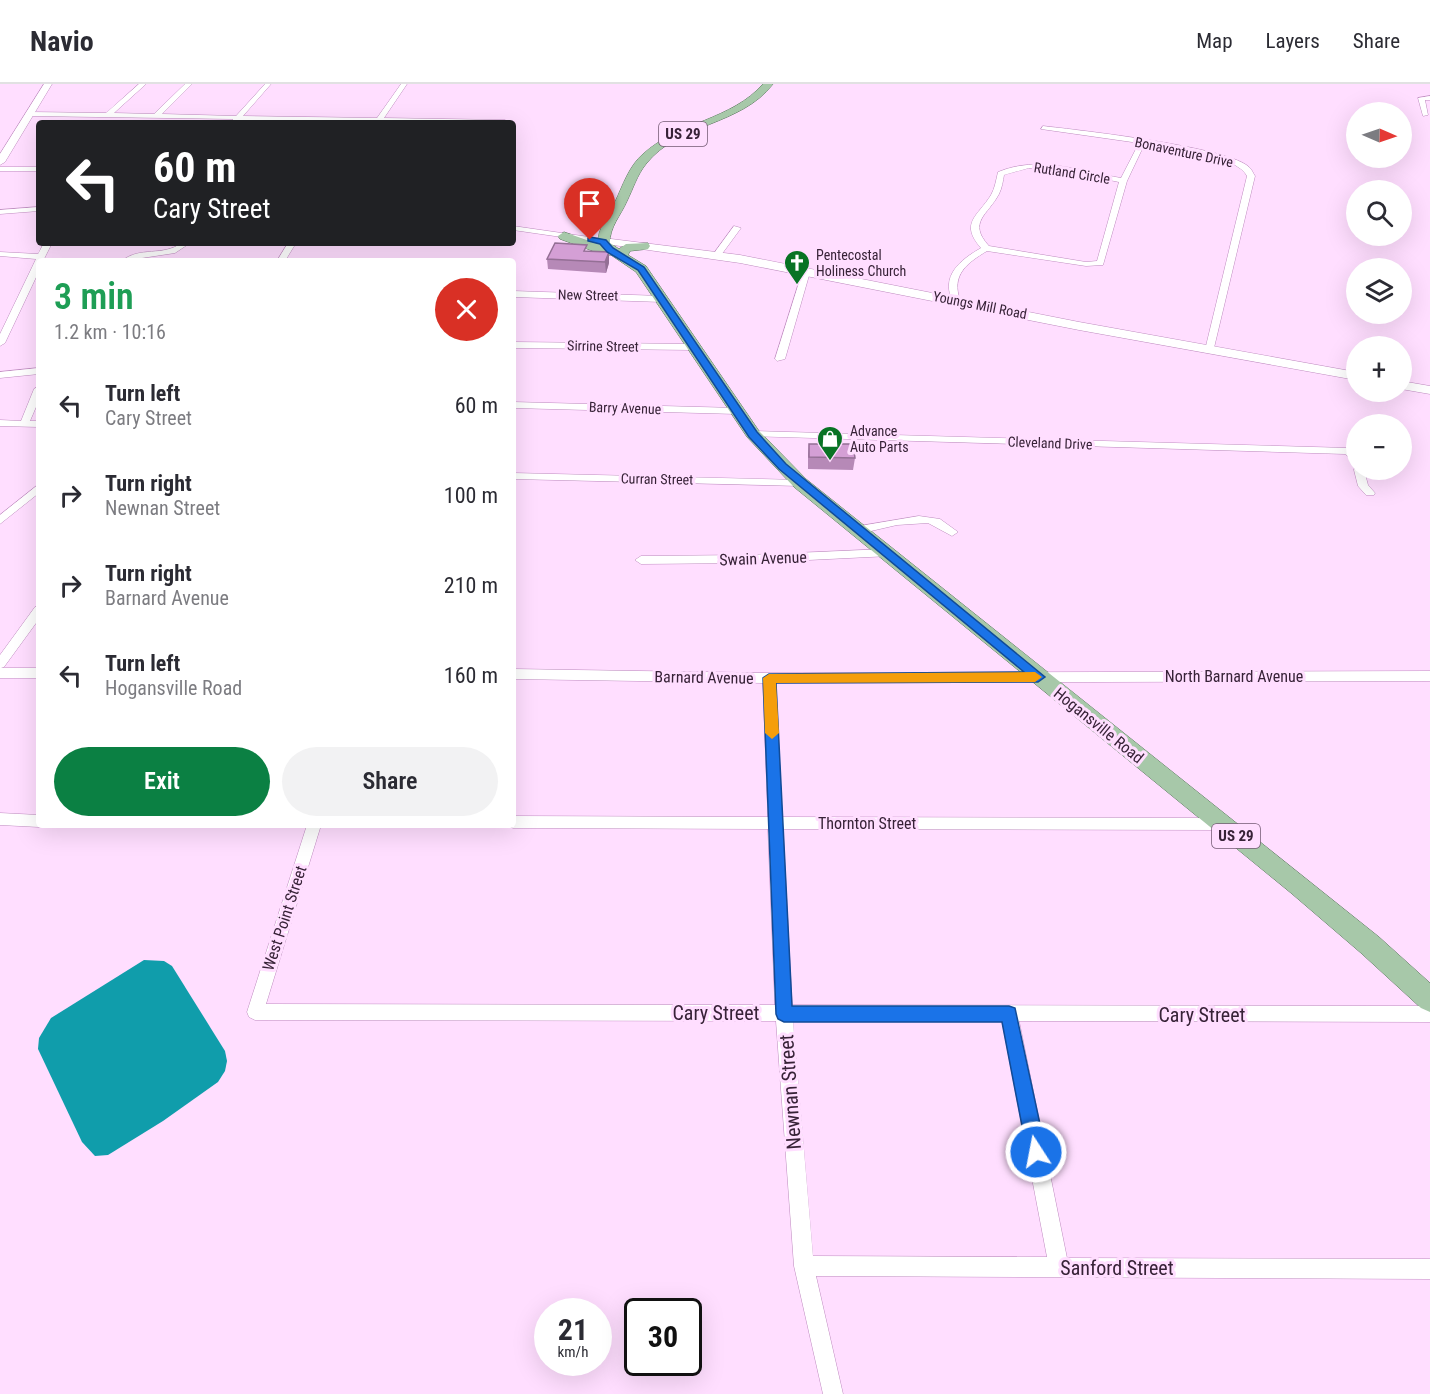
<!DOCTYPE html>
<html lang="en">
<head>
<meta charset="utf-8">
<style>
  :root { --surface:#fff; --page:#f2f2f3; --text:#2b2b33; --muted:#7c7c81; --line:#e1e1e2; --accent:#0b8043 }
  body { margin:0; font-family:"Roboto Condensed",sans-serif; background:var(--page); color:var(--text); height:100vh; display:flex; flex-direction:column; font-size:22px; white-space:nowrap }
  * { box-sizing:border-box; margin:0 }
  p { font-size:20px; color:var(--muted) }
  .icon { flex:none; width:33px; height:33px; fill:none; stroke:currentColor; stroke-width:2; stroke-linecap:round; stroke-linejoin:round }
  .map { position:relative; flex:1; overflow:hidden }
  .panel { position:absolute; left:36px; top:174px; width:480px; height:570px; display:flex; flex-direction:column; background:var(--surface); border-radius:6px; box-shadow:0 6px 24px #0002 }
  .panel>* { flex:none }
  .guide { position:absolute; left:36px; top:36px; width:480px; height:126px; border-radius:6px; box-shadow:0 6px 24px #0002; background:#202124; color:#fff; overflow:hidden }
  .needle { width:39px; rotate:92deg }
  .buttons { position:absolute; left:1346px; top:18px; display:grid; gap:12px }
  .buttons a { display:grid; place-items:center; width:66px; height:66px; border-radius:50%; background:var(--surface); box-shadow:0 6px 24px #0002; font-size:30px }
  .speed { position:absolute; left:534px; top:1214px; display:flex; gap:12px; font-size:30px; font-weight:700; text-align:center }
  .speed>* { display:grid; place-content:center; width:78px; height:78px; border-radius:50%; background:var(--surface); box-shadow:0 6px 24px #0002; line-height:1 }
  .speed small { font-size:15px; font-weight:400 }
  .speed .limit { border:3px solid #111; border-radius:9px; background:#fff; color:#111 }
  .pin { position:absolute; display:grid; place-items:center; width:51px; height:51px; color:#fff; margin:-62px -26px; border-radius:50% 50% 50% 0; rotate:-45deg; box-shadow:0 0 6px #0007 }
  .pin .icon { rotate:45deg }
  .me { position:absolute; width:66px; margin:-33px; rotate:349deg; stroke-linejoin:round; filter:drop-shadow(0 0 4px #0008) }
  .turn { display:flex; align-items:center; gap:21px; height:126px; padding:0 18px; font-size:27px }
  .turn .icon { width:78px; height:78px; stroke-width:2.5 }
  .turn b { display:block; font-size:42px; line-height:51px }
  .round { display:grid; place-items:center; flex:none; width:63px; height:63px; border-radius:32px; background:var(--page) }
  .summary { display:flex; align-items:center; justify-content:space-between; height:102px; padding:0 18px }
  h1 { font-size:36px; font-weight:600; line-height:45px; color:#1e9e55 }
  .primary-button { display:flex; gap:12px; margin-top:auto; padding:12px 18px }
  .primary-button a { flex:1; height:69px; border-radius:36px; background:var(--accent); color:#fff; font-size:24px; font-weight:600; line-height:69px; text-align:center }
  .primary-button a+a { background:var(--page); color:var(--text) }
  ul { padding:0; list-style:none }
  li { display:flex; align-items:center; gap:18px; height:90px; padding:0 18px }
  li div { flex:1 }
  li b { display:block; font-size:22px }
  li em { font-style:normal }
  header { display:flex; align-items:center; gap:36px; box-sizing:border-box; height:84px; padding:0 30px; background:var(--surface); border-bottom:2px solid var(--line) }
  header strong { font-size:28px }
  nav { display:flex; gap:33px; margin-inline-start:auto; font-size:21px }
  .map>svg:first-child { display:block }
  .water { fill:#109dab }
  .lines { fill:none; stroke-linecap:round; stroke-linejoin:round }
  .street-casing { stroke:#be8bbf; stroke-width:1 }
  .secondary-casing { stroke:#be8bbf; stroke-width:1 }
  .primary-casing { stroke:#59765c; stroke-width:1 }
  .street { fill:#fff; fill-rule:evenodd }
  .secondary { fill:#fff; fill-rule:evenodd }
  .primary { fill:#a7c8a9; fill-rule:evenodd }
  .wall { fill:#b689b7 }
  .shaded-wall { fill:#946f95 }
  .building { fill:#d49fd5; stroke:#946f95; stroke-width:1.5 }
  .route { fill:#1a73e8; stroke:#114b97; stroke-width:1.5 }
  .slow { fill:#f59e0b }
  .labels { text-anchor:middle; stroke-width:6; stroke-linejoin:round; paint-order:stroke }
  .far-street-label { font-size:14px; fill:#372237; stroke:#ffdeff }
  .far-poi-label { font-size:14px; fill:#372237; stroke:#ffdeff; text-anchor:start }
  .shield { fill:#ffdeff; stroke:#735a73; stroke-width:1.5 }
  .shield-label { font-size:15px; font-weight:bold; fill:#372237 }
  .street-label { font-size:16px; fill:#372237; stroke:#ffdeff }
  .near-street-label { font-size:20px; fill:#372237; stroke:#ffdeff }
</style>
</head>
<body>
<header>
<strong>Navio</strong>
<nav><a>Map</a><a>Layers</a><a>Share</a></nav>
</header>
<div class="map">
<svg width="1430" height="1310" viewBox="0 0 1430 1310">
  <rect width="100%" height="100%" fill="#ffdeff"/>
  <path class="water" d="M144 876 164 877 172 882 225 967 227 977 225 987 218 998 163 1037 108 1071 95 1072 82 1058 38 965 39 954 51 934Z"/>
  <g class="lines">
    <defs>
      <g id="street">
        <path d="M139 0H146L114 29 154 30 185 0H192L162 30 236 32 265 0H271L243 32 377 34 401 0H407L384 34 505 36 508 38 374 39 240 36 235 39 232 37 233 35 30 32 27 30 30 28 106 29Z"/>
        <path d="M1430 12V16H1425L1428 31 1423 32 1418 14Z"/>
        <path d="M1043 42C1077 46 1232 63 1250 84 1252 86 1253 89 1255 92L1213 268 1205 266 1247 92C1237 71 1168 64 1145 59L1127 97 1103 181 1086 182 987 167C967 179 951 191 960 216L953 218C940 192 960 176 981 164 959 139 978 132 991 111 995 104 996 96 998 88 1039 71 1079 87 1121 94L1139 59 1041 45ZM1029 84 1061 86 1119 98 1097 177 1086 178 989 162C967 138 988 131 999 110 1002 104 1003 97 1004 91Z"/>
        <rect x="0" y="83" width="39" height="4"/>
        <path d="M39 123V127L0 130V126Z"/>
        <path d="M513 142 603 155 607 157 603 159 513 146Z"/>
        <path d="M734 142 741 144 719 174H713L712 172Z"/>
        <path d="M44 159H52L43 177H39V187L5 259 0 262V250L36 175 0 172V168L38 170Z"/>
        <path d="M181 159H190L175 169 122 177C139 162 164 173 181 159Z"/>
        <path d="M288 159H296L285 177H277Z"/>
        <path d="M803 186 810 188 785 275 777 277 775 275Z"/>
        <path d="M513 207 662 212 666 215 662 218 513 213Z"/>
        <path d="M513 258 694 260 699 263 694 266 513 264Z"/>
        <path d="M39 284V290L0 294V288Z"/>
        <path d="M39 302V316L30 337H39V343L0 342V336L21 337 34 305Z"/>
        <path d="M513 318 737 324 742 327 737 330 513 324Z"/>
        <path d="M753 347 1348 364 1356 369V378L1345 370 749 352 748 350Z"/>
        <path d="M1355 384 1364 386 1368 401 1375 409 1374 411H1366L1358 402 1354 386Z"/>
        <path d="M513 389 800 396 805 399 800 402 513 395Z"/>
        <path d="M39 400V409L0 440V431Z"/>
        <path d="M919 432 940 435 958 448 952 452 928 439 897 441 858 450 852 446 854 443Z"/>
        <path d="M886 465 890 466V472L748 479 641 480 635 476 641 472 748 471Z"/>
        <path d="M39 522V535L4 583 1 584H39V594H0V571L35 523Z"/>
        <path d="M513 585 769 589 1430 587V597L776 599 782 733 1222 734 1227 736 1229 740 1227 744 1222 746 783 745 792 921 1430 922V938L1019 937 1067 1174 1430 1175V1195L816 1192 843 1310H823L794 1182 776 937 255 936 249 933 247 928 307 741H321L266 920 775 921 768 745 513 744 507 741H513V732L768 733 763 599 513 595ZM793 937H1002L1047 1173 813 1172Z"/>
        <path d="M0 729 39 731V741H44L39 743 0 741Z"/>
      </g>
      <g id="secondary">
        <path d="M44 0H52L5 78 0 81V70Z"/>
        <path d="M603 154 740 171 1079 238 1356 288V296L1079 246 740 179 599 159 597 157Z"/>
        <path d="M1401 297 1430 302V310L1401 305Z"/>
      </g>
      <path id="primary" d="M763 0H773C741 42 678 39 646 80 637 91 633 105 627 117 621 131 609 144 610 159L619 165 626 160 648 159 650 162 648 165 630 167 628 171 646 182 759 347 806 395 1379 853 1430 899V928L1421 924 1361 869 1291 809 794 403 747 353 636 188 611 171H604L560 155 558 152 564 148 598 160C597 144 609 132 615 118 623 101 629 82 643 70 678 38 732 36 763 0Z"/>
    </defs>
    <use href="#street" class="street-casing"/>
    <use href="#secondary" class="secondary-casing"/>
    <use href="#primary" class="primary-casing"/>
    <use href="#street" class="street"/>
    <use href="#secondary" class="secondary"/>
    <use href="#primary" class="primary"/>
  </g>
  <g class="wall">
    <path d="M587 167 609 179 606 189 548 185 547 175Z"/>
    <path d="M809 360 855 374 853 386 808 385V371Z"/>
  </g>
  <path class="shaded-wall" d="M609 168V179L606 189 605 178Z"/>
  <g class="building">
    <path d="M555 159 587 161 584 167 609 168 605 178 547 175Z"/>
    <path d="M809 360H853L855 374 809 373Z"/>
  </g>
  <path class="route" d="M590 153 606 156 613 164 644 183 757 348 786 380 1045 593 1038 598 776 599 792 922H1009L1015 924 1046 1068 1043 1075 1036 1077 1030 1075 1027 1068 1002 938H784L778 935 776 930 763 594 769 590 1024 588 779 385 749 353 638 186 607 168 600 160 588 157V154Z"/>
  <path class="slow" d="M1035 588 1042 593 1035 598 776 599 779 649 772 655 765 649 763 594 769 590Z"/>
  <defs>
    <symbol id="church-pin" viewBox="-11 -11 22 30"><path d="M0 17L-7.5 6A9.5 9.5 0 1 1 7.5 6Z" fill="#087324" stroke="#ffdeff"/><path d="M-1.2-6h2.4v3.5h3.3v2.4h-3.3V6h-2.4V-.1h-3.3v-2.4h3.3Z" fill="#fff"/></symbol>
    <symbol id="shop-pin" viewBox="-11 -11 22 30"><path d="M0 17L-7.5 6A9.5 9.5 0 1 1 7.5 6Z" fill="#087324" stroke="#ffdeff"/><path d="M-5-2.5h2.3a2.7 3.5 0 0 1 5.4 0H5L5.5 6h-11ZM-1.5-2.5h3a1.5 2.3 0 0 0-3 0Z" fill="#fff"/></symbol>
  </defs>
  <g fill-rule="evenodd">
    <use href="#church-pin" x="782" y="164" width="30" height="40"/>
    <use href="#shop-pin" x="815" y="340" width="30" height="40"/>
  </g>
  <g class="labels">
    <g class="far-street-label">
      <text transform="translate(1184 68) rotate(12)" y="5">Bonaventure Drive</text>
      <text transform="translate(1072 89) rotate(9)" y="5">Rutland Circle</text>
      <text transform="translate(588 211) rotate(1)" y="5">New Street</text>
      <text transform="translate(980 221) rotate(11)" y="5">Youngs Mill Road</text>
      <text transform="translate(603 262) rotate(1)" y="5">Sirrine Street</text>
      <text transform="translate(625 324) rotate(2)" y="5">Barry Avenue</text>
      <text transform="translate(1050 359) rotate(2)" y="5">Cleveland Drive</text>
      <text transform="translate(657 395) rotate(1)" y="5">Curran Street</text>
    </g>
    <g class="far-poi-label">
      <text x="816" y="176">Pentecostal<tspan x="816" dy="16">Holiness Church</tspan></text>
      <text x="850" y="352">Advance<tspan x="850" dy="16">Auto Parts</tspan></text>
    </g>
    <g class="shield">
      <rect x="659" y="38" width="48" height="24" rx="4.5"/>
      <rect x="1212" y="740" width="48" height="24" rx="4.5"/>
    </g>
    <g class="shield-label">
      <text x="683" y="55">US 29</text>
      <text x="1236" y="757">US 29</text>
    </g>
    <g class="street-label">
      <text transform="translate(763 474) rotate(-2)" y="6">Swain Avenue</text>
      <text x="1234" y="598">North Barnard Avenue</text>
      <text transform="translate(704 593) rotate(1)" y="6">Barnard Avenue</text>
      <text transform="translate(1099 641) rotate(39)" y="6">Hogansville Road</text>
      <text x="867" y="745">Thornton Street</text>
      <text transform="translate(284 834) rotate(-72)" y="6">West Point Street</text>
    </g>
    <g class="near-street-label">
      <text x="716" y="936">Cary Street</text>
      <text x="1202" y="938">Cary Street</text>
      <text transform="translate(790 1008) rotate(-94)" y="7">Newnan Street</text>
      <text x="1117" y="1191">Sanford Street</text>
    </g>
  </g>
</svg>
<div class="buttons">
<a><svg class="needle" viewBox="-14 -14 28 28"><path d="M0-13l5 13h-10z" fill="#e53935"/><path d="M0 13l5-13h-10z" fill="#7c7c81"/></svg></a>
<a><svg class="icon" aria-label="search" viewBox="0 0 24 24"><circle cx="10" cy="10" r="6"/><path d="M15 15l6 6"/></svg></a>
<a><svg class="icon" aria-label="layers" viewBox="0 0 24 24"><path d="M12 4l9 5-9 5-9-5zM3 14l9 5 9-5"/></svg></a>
<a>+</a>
<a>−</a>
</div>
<div class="speed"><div>21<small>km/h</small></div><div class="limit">30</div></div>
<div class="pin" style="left:590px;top:156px;background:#d93025"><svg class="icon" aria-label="arrive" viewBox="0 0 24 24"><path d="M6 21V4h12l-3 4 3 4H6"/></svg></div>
<svg class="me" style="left:1036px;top:1068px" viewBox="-20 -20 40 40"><circle r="17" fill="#1a73e8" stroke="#fff" stroke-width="3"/><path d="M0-11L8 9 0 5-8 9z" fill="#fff"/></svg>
<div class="guide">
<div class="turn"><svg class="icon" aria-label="left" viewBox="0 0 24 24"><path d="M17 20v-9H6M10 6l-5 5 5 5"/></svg><div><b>60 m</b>Cary Street</div></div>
</div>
<section class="panel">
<div class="summary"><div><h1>3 min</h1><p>1.2 km · 10:16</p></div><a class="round" style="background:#d93025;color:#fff"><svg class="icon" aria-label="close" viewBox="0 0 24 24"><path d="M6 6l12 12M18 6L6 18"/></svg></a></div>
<ul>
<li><svg class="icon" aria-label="left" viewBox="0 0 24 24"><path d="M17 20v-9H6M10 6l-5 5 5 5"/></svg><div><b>Turn left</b><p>Cary Street</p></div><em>60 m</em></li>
<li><svg class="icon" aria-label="right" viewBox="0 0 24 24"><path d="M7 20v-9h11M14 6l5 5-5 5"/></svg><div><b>Turn right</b><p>Newnan Street</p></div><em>100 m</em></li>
<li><svg class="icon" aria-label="right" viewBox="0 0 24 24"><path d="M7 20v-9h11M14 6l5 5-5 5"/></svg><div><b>Turn right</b><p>Barnard Avenue</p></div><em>210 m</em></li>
<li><svg class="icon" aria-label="left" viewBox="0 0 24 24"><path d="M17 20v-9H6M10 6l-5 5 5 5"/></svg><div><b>Turn left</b><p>Hogansville Road</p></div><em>160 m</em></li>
</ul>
<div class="primary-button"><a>Exit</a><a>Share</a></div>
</section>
</div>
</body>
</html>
